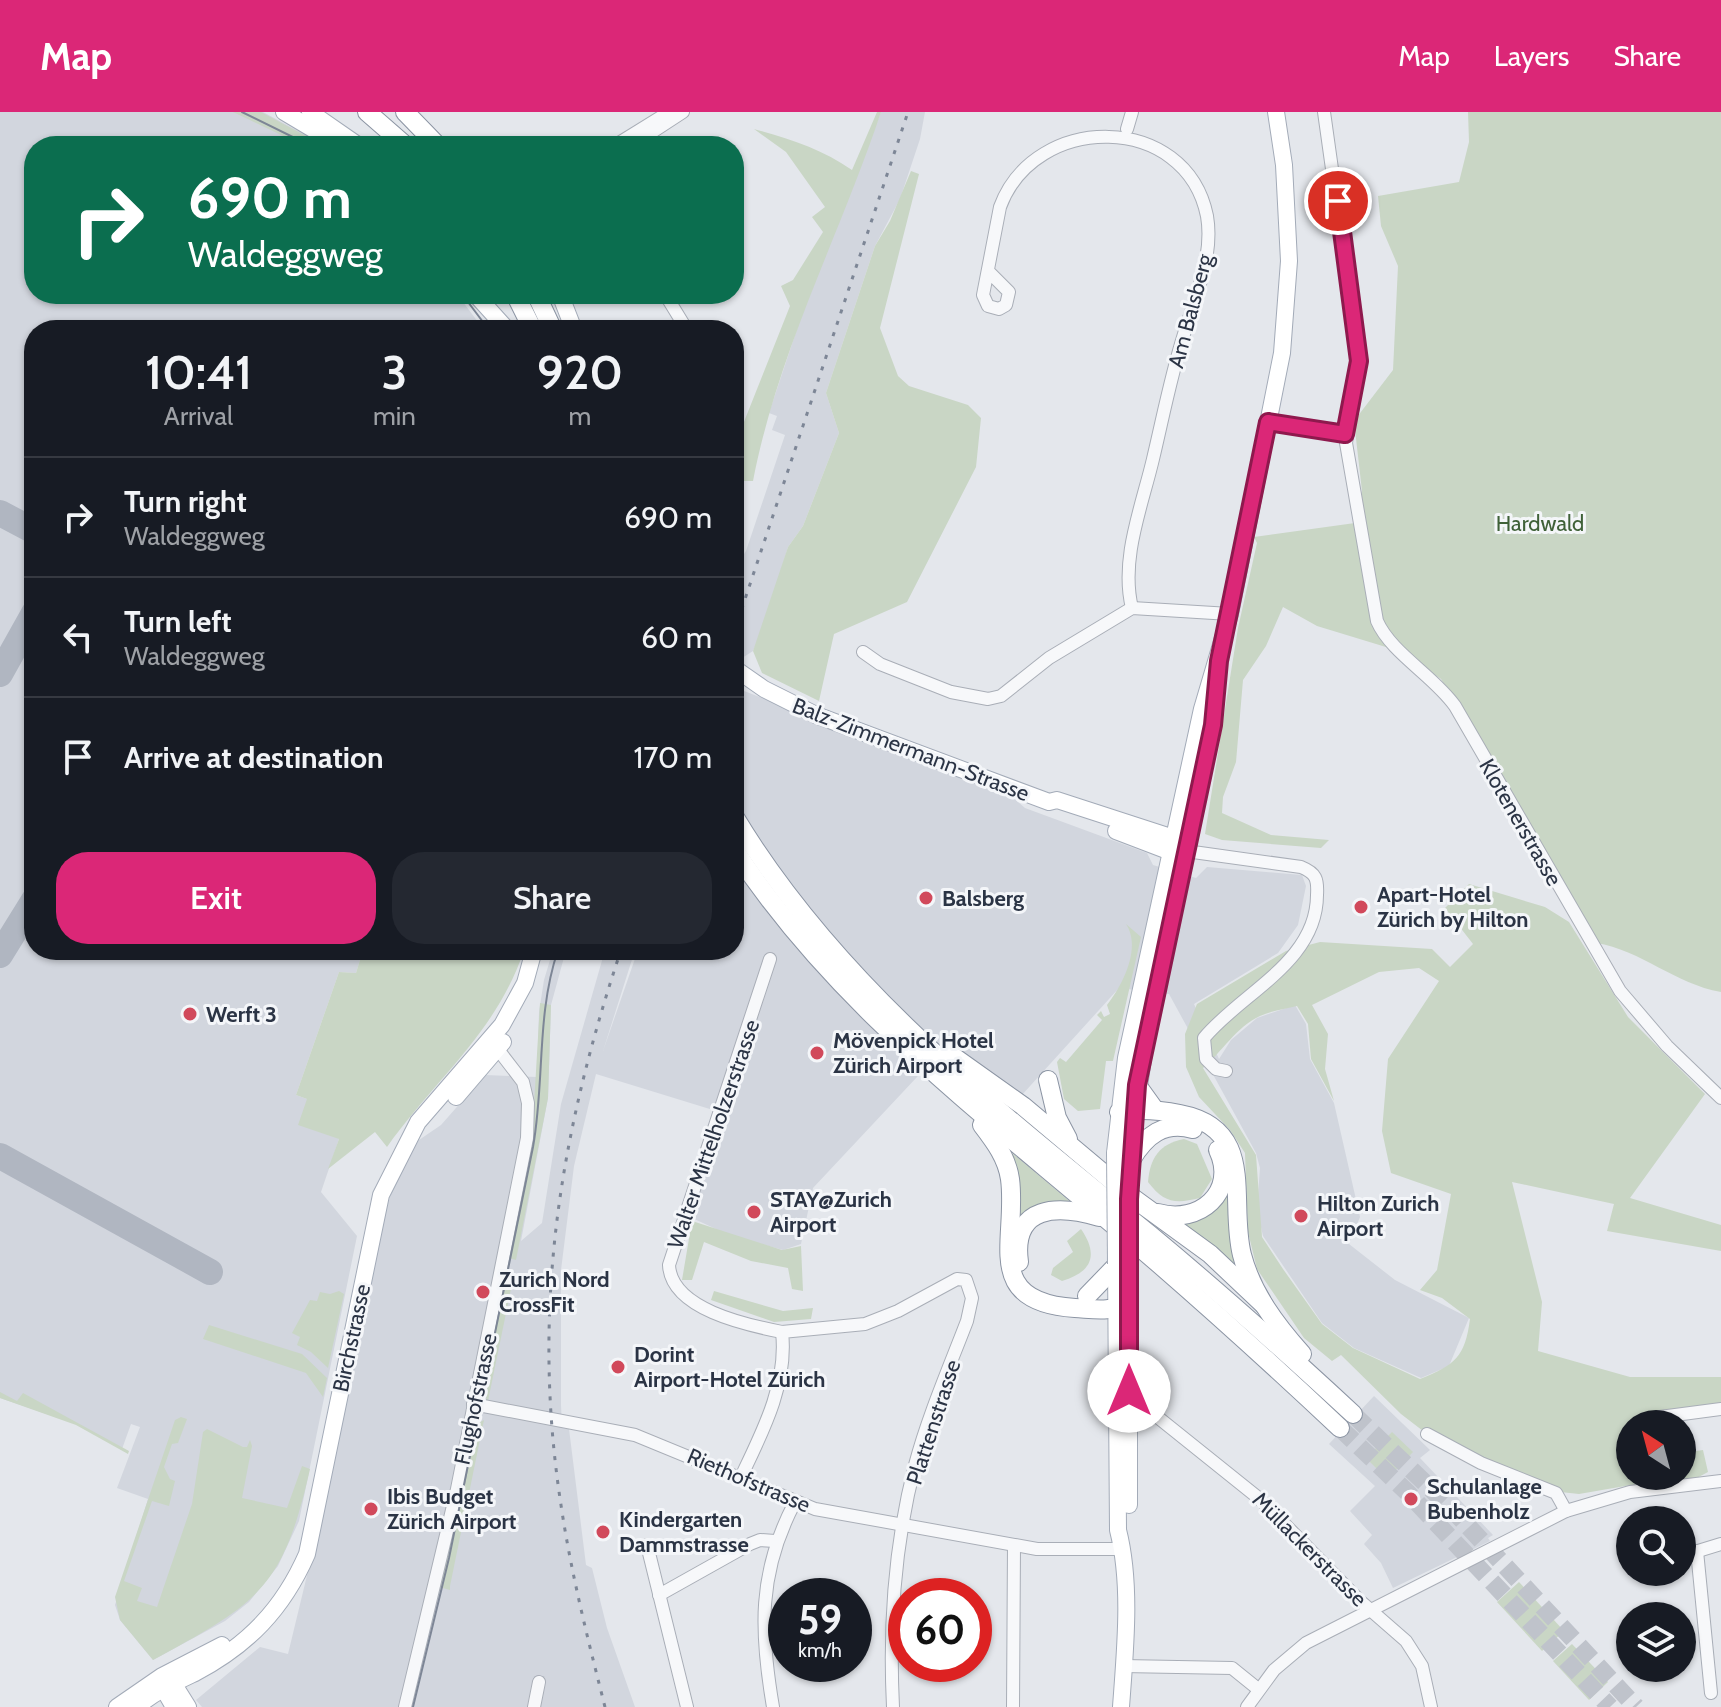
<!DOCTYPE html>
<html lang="en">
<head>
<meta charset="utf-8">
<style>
  :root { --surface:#171b24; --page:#242831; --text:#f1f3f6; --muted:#9ea1a6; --line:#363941; --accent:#db2777 }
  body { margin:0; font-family:Cabin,sans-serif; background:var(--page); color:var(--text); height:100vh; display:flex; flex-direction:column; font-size:30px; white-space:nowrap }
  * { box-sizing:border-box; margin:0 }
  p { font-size:26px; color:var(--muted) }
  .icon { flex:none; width:44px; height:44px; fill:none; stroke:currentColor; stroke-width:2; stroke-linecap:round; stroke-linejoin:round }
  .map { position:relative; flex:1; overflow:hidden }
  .panel { position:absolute; left:24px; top:208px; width:720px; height:640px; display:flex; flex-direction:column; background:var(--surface); border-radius:32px; box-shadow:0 2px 6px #0004 }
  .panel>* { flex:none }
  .banner { position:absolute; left:24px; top:24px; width:720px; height:168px; border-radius:32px; box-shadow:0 2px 6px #0004; background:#0b6e4f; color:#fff; overflow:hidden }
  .needle { width:52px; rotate:324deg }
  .controls { position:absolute; left:1616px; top:1298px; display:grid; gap:16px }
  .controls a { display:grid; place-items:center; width:80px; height:80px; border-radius:50%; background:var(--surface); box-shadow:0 2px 6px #0004; font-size:40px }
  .speed { position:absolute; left:768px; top:1466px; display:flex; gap:16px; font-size:40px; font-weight:700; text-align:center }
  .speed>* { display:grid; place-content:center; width:104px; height:104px; border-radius:50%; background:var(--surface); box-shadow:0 2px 6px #0004; line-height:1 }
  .speed small { font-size:20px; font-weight:400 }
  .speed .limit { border:12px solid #d22; background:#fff; color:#111 }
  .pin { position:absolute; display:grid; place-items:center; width:68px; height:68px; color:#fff; margin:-34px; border:4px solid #fff; border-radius:50%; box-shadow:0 2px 8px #0007 }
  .me { position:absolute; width:88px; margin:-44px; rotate:0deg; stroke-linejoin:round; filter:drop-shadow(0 0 6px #0008) }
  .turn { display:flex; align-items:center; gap:28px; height:168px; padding:0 32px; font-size:36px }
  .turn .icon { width:104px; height:104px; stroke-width:2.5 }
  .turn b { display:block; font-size:56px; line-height:68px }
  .eta { display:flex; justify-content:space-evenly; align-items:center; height:136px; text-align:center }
  .eta b { font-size:48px; font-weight:600; line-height:56px }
  .primary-button { display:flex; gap:16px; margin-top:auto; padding:16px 32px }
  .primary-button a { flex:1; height:92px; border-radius:32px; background:var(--accent); color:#fff; font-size:32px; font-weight:600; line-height:92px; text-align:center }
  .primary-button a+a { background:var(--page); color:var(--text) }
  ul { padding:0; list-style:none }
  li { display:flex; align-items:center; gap:24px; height:120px; padding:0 32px; border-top:2px solid var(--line) }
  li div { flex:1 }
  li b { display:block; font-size:30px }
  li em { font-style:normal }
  header { display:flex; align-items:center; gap:48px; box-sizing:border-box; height:112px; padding:0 40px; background:var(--accent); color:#fff }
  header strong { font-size:38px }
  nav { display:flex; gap:44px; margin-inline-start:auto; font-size:28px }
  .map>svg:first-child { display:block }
  .built { fill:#d2d6de }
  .green { fill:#c9d6c5; fill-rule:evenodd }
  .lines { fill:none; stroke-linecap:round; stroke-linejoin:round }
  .taxiway { stroke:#b0b6c1; stroke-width:26 }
  .highway-tunnel { stroke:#bfc3cb; stroke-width:18; stroke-dasharray:18 9; stroke-linecap:butt }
  .minor-casing { stroke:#a9aeb7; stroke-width:14 }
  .major-casing { stroke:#a3abb8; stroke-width:18 }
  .highway-casing { stroke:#8b94a3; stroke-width:20 }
  .minor { stroke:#f7f8fa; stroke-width:12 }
  .major { stroke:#fff; stroke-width:16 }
  .highway { stroke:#fff; stroke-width:18 }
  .tram { stroke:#7d8696; stroke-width:2 }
  .rail { stroke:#7d8696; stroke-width:3; stroke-dasharray:4 8; stroke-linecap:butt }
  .major-bridge-casing { stroke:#a3abb8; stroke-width:18; stroke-linecap:butt }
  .major-bridge { stroke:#fff; stroke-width:16 }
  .route-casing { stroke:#8e194d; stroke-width:20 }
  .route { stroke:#db2777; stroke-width:14 }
  .poi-dot { fill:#d1495b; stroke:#f4f6f9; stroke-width:3 }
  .labels { text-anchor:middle; stroke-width:6; stroke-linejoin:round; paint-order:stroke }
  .street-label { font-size:22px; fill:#2b3445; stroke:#f4f6f9 }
  .park-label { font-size:22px; fill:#3f6138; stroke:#f4f6f9 }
  .poi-label { font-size:22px; font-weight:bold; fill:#2b3445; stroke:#f4f6f9; text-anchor:start }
</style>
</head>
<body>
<header>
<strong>Map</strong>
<nav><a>Map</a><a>Layers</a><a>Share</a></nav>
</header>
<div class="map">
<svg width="1721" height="1595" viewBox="0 0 1721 1595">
  <rect width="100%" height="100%" fill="#e4e7ec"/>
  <g class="built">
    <path d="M0 0H263L326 34H34V182H457L484 218H34V838H363L356 861 339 860 296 983 307 987 339 1027 321 1080 357 1124 299 1409 278 1454 249 1490 225 1509 153 1548 120 1508 115 1493 148 1387 117 1376 140 1315 131 1312 122 1337 76 1312 0 1286Z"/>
    <path d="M881 0H925L920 27 900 87 875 134 826 281 839 321 803 414 788 435 764 515 753 539 739 548 734 542V448H740L746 439 785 323 772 318 777 304 769 301 807 187Z"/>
    <path d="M734 575 1011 684 1025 696 1147 741 1153 753 1196 766 1207 755 1302 763 1306 774 1298 813 1278 841 1194 892 1219 947 1231 928 1257 906 1295 893 1306 912 1310 947 1334 991 1360 1105 1349 1132 1395 1168 1469 1206 1449 1254 1421 1266 1354 1236 1322 1211 1263 1124 1257 1098 1260 1056 1256 1041 1169 882 1119 876 1021 984 947 933 813 1076 801 1132 783 1138 731 1124 690 1105 726 1002 596 962 574 1054 561 1158V1293L562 1316 569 1317 586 1453 592 1456 607 1516 635 1595H202L196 1588 260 1535 288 1542 317 1422 385 1100 399 1059 419 1028 441 1013 485 963 537 965 539 900 544 868 553 838H566L551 893 548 986 521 1129 542 1111 561 992 605 838H635L603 939 638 838H734Z"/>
    <path d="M1374 1284 1430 1338 1420 1346 1493 1423 1488 1426 1490 1429 1393 1476 1381 1451 1364 1432 1372 1423 1350 1399 1375 1374 1329 1332Z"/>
  </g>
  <g class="green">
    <path d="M233 0H261L325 34H304Z"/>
    <path d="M877 0H881C840 123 778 239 753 369H743L740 384 734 390V335L790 194 781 174 793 168 823 120 812 105 825 95 786 40 754 17C790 27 822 37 852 58Z"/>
    <path d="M1468 0H1721V880C1675 872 1641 838 1596 831L1441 567 1399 539 1317 514 1283 495 1266 534 1243 568 1236 650 1223 685 1222 701 1271 723 1329 728 1321 736 1222 728 1205 722 1238 516 1257 431 1254 425 1355 411 1362 379 1354 309 1393 258 1398 154 1381 114 1378 84 1459 70 1469 30Z"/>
    <path d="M911 59 919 62 880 216 898 264 909 274 968 293 981 306 976 355 907 490 834 522 819 589 762 561 753 539 788 435 803 414 839 321 826 281 875 134 890 109Z"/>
    <path d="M1469 772 1545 795 1569 810 1628 905 1705 982 1630 1086 1721 1113V1139L1607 1119 1614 1092 1512 1070 1542 1190 1538 1239 1630 1265H1721V1293L1658 1301 1654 1312H1630V1364H1682V1341L1703 1338 1708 1360 1691 1369 1631 1373 1579 1382 1551 1379 1427 1322 1401 1302 1341 1243 1332 1249 1304 1226 1257 1157 1248 1120 1245 1041 1230 1018 1199 985 1186 955 1185 922 1197 892 1286 839 1320 830 1432 837 1450 855 1473 832 1445 796ZM1419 856 1439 869 1388 947 1382 1019 1391 1061 1451 1082 1437 1158 1420 1178 1442 1186 1470 1207C1465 1245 1455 1253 1420 1267L1353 1236 1322 1212 1283 1157 1262 1125 1256 1043 1203 956C1222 940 1236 915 1260 904 1271 899 1285 897 1297 894L1308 912 1311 947 1334 989 1325 957 1328 922 1312 893 1379 860Z"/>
    <path d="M1126 812 1141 825 1113 949H1106L1100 997 1078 999 1064 987 1057 950 1060 946 1066 950 1102 908 1097 903 1101 899 1104 905 1110 902 1107 893C1122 874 1142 836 1126 812Z"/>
    <path d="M363 838H524C497 920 436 966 387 1035L375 1020 328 1057 339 1027 298 1013 307 987 296 983 339 860 356 861Z"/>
    <path d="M540 891 551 893 548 986 516 1148 509 1146 533 1010Z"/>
    <path d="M1184 1027 1197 1032 1212 1067 1200 1086C1175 1092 1164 1091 1148 1070 1150 1046 1159 1032 1184 1027Z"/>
    <path d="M1006 1036 1073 1092 1017 1120Z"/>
    <path d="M1228 1071 1241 1161 1177 1110Z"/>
    <path d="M692 1109 782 1138 801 1134 803 1179 792 1177 788 1156 751 1149 704 1130 692 1168H682Z"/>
    <path d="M1081 1117C1099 1143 1092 1160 1062 1169L1051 1163 1053 1156 1073 1140 1067 1129Z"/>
    <path d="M505 1161 512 1172 488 1289 480 1278Z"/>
    <path d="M339 1179 344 1182 328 1256 311 1240 297 1233 300 1225 292 1221 310 1188 317 1189 320 1180 330 1182Z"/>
    <path d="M714 1179 783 1199 813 1196 811 1207 774 1210 711 1188Z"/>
    <path d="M209 1213 302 1242 327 1266 323 1285 306 1261 203 1227Z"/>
    <path d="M0 1280 17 1289 23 1281 129 1339 128 1342 76 1313 0 1286Z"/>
    <path d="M181 1305 187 1307 178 1331 172 1332 164 1355 170 1367 175 1369 169 1394 152 1389 124 1469 142 1476 137 1489 157 1495 192 1392 203 1320 207 1317 243 1335H247L250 1328 252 1334 242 1386 287 1396 302 1354 310 1357C283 1477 258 1491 153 1548L120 1508 115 1485 175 1308Z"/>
    <path d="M484 1308 450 1474V1478L439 1475 473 1314Z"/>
    <path d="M1392 1320 1413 1340 1387 1367 1366 1346Z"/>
    <path d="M1519 1470 1564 1519 1542 1539 1497 1490Z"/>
    <path d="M1572 1532 1608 1570 1589 1588 1553 1549Z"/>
  </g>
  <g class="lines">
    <g class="taxiway">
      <path d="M0 401 34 419"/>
      <path d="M0 562 34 501"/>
      <path d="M0 843 34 788"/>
      <path d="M0 1044 210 1160"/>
    </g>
    <g class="highway-tunnel">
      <path d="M1353 1302 1452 1397 1636 1595"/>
      <path d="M1340 1316 1407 1380 1610 1595"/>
    </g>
    <defs>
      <g id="minor">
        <path d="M1324 0 1359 249 1346 331 1377 509C1391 541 1434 564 1455 594L1620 879 1667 934 1721 986"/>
        <path d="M1127 17 1132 0"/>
        <path d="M614 34 669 0"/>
        <path d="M631 34 683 0"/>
        <path d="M988 159 1009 180 1006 193 999 197 988 194 983 183 1000 95C1035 0 1186 0 1207 104 1214 144 1195 185 1184 222 1171 263 1163 305 1153 347 1142 394 1120 447 1132 496"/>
        <path d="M665 182 687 218"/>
        <path d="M1268 310 1345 322"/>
        <path d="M863 540 880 552 951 580 988 587 1001 584 1049 546 1132 496 1230 502"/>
        <path d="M1186 739 1301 755C1316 761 1318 767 1317 783 1317 850 1241 881 1204 926L1206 947 1216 957 1226 959"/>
        <path d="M770 847 669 1153C671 1197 746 1213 782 1220"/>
        <path d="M473 1292 635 1323 815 1397 1037 1437H1123"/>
        <path d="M1155 1303 1261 1388 1359 1488 1406 1529 1422 1554 1431 1595"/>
        <path d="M1660 1305 1721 1297"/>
        <path d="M1427 1322 1481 1351 1556 1381 1566 1399"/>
        <path d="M740 1367C762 1321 788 1272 782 1220L865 1212 898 1199 957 1167 966 1168 972 1186 967 1209C949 1256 928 1304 915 1353 895 1430 889 1515 893 1595"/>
        <path d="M647 1433 687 1595"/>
        <path d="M1697 1439 1711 1581"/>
        <path d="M1685 1443 1721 1432"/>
        <path d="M659 1483 750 1432 760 1428 775 1429"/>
        <path d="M1123 1554 1232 1556 1258 1577"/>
        <path d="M405 1595 457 1377 527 1026 528 991 523 970 493 931"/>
        <path d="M534 1595 539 1570"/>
        <path d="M773 1595C760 1519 758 1461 794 1392"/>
        <path d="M1013 1595 1014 1433"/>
        <path d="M1247 1595 1274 1558 1306 1531 1566 1399 1630 1380 1721 1369"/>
      </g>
      <g id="major">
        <path d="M284 0 341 34"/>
        <path d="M310 0 359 34"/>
        <path d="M475 182 504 214"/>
        <path d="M560 182 574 218"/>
        <path d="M734 556 764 577 816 603 1049 690 1057 688 1174 726"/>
        <path d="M1116 719 1171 740H1181"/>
        <path d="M456 985 503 930"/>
        <path d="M1115 1041 1126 946 1202 597 1230 502 1282 241 1289 149 1284 53 1276 0"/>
        <path d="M1130 1051C1143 903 1182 758 1213 613L1216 575"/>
        <path d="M1116 1152 1118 1418C1132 1473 1125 1539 1121 1595"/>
        <path d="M1129 1163V1393"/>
        <path d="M164 1565 173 1571 188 1595"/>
        <path d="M162 1566 163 1576 174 1595"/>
        <path d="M117 1595 162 1564 222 1533"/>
        <path d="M137 1595C154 1580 174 1571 195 1561 248 1533 283 1497 307 1442L381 1083 418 1010 502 913 525 871 534 838"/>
      </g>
      <g id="highway">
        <path d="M367 0 406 34"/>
        <path d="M405 0 438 34"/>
        <path d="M515 182 533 218"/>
        <path d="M536 182 553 218"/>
        <path d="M734 704C838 876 996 997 1149 1122 1219 1180 1287 1241 1353 1302"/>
        <path d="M734 737C824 876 953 978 1078 1083 1168 1158 1255 1236 1340 1316"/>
        <path d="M947 940 1023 994 1129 1083 1210 1142 1264 1193"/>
        <path d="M1048 968 1057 1006 1068 1027"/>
        <path d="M1137 973 1155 998"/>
        <path d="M1119 1000C1140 996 1159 998 1180 1002 1258 1017 1228 1088 1242 1143 1252 1181 1276 1213 1302 1242"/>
        <path d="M982 1013C995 1030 1007 1046 1010 1067 1018 1128 981 1190 1075 1196 1094 1197 1111 1201 1128 1190"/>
        <path d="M1131 1048C1146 1023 1164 1009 1193 1017"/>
        <path d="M1158 1101C1199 1113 1238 1080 1218 1038"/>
        <path d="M1019 1150C1011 1092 1059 1093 1099 1105"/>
        <path d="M1087 1184 1116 1154"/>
      </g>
    </defs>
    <use href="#minor" class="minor-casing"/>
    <use href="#major" class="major-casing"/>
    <use href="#highway" class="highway-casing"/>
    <use href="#minor" class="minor"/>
    <use href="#major" class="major"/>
    <use href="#highway" class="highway"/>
    <g class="tram">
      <path d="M242 0 311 34"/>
      <path d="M462 182 489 218"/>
      <path d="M413 1595 449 1446 533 1035C545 968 536 903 558 838"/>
    </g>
    <g class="rail">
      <path d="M734 520 908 0"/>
      <path d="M605 1595C588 1528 571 1461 561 1393 531 1199 559 1023 621 838"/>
    </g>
    <defs>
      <g id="major-bridge">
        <path d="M1115 1041 1116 1152"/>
        <path d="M1129 1163 1130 1053"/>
      </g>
    </defs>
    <use href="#major-bridge" class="major-bridge-casing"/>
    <use href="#major-bridge" class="major-bridge"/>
  </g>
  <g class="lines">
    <defs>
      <path id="route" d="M1129 1279V1087L1137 973 1213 613 1219 549 1268 310 1345 322 1359 249 1338 89"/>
    </defs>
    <use href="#route" class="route-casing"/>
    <use href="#route" class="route"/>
  </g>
  <g class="poi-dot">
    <circle cx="926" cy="786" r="8"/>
    <circle cx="1361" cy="795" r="8"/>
    <circle cx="190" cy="902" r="8"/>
    <circle cx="817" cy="941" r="8"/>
    <circle cx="754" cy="1100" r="8"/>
    <circle cx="1301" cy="1104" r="8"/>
    <circle cx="483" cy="1180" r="8"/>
    <circle cx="618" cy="1255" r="8"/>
    <circle cx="1411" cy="1387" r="8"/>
    <circle cx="371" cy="1397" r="8"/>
    <circle cx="603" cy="1420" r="8"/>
  </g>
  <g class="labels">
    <g class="street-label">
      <text transform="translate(1190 199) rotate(-75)" y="8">Am Balsberg</text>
      <text transform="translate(911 637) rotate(21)" y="8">Balz-Zimmermann-Strasse</text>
      <text transform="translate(1521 710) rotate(60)" y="8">Klotenerstrasse</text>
      <text transform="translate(713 1022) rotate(-71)" y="8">Walter Mittelholzerstrasse</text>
      <text transform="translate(351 1226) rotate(-78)" y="8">Birchstrasse</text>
      <text transform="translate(475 1287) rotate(-78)" y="8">Flughofstrasse</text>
      <text transform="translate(933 1310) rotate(-72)" y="8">Plattenstrasse</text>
      <text transform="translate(749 1368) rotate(23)" y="8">Riethofstrasse</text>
      <text transform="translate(1310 1437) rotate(45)" y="8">Müllackerstrasse</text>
    </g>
    <g class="park-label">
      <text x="1540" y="419">Hardwald</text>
    </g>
    <g class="poi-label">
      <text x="1377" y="790">Apart-Hotel<tspan x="1377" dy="25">Zürich by Hilton</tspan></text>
      <text x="942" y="794">Balsberg</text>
      <text x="206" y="910">Werft 3</text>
      <text x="833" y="936">Mövenpick Hotel<tspan x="833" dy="25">Zürich Airport</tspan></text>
      <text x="770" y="1095">STAY@Zurich<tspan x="770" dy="25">Airport</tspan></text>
      <text x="1317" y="1099">Hilton Zurich<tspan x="1317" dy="25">Airport</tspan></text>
      <text x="499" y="1175">Zurich Nord<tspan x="499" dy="25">CrossFit</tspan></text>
      <text x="634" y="1250">Dorint<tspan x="634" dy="25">Airport-Hotel Zürich</tspan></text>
      <text x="1427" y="1382">Schulanlage<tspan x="1427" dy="25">Bubenholz</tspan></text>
      <text x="387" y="1392">Ibis Budget<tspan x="387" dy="25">Zürich Airport</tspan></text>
      <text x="619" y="1415">Kindergarten<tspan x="619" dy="25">Dammstrasse</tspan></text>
    </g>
  </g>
</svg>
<div class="controls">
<a><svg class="needle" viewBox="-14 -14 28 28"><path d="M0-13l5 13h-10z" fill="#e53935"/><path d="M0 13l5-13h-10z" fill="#9ea1a6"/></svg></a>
<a><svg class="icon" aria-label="search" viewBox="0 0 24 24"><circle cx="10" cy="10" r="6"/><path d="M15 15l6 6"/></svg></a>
<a><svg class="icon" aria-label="layers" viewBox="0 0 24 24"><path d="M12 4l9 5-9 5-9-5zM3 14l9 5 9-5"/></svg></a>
</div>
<div class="speed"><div>59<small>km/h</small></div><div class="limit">60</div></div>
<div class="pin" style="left:1338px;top:89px;background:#d93025"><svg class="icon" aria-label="arrive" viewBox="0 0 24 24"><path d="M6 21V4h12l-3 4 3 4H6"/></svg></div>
<svg class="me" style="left:1129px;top:1279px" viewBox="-20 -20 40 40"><circle r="19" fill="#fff"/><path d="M0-13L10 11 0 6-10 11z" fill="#db2777"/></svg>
<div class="banner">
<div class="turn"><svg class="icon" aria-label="right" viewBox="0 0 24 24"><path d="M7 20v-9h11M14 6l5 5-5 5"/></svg><div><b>690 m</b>Waldeggweg</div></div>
</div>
<section class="panel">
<div class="eta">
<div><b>10:41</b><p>Arrival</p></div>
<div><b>3</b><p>min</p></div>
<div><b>920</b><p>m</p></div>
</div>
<ul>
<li><svg class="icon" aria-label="right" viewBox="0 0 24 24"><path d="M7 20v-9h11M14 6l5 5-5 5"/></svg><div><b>Turn right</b><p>Waldeggweg</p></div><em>690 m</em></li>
<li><svg class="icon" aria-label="left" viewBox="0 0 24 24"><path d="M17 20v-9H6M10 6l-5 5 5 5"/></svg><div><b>Turn left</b><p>Waldeggweg</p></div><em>60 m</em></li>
<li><svg class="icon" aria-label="arrive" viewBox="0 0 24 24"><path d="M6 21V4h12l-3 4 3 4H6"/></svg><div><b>Arrive at destination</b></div><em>170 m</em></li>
</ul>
<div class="primary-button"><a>Exit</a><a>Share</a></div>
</section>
</div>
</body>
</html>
